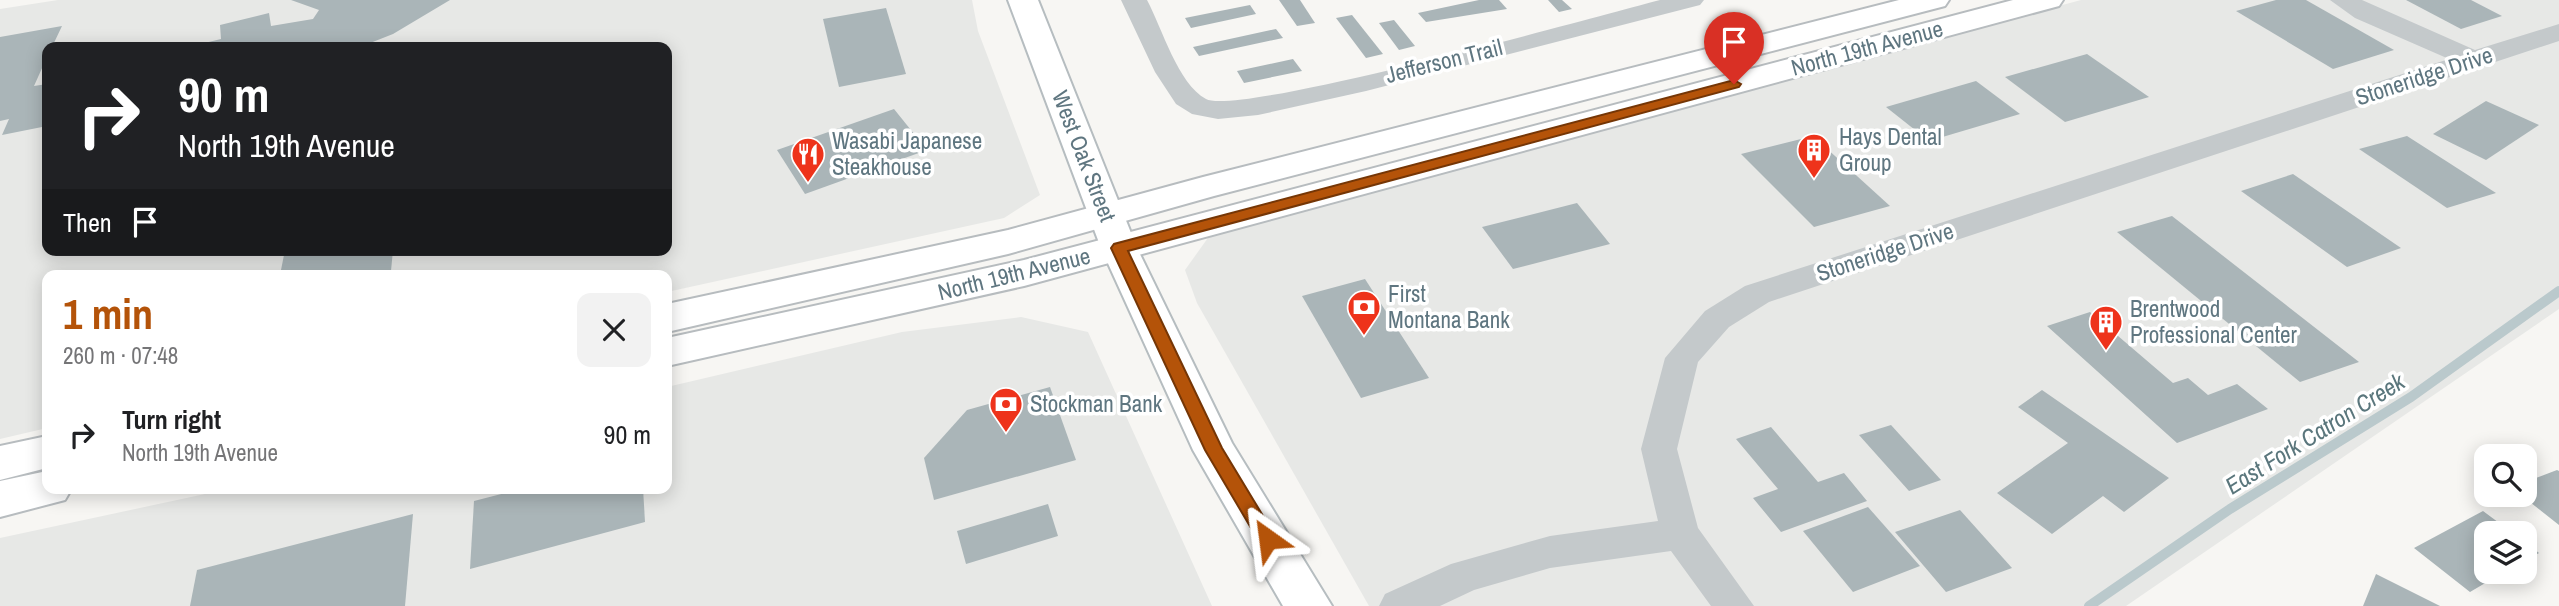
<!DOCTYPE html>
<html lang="en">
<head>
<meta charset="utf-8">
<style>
  :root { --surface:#fff; --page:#f2f2f2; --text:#202124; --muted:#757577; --accent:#b45309 }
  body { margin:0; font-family:"Archivo Narrow",sans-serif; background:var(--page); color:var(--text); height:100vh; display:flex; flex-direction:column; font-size:26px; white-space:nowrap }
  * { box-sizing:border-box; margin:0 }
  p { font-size:23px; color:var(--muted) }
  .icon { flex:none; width:38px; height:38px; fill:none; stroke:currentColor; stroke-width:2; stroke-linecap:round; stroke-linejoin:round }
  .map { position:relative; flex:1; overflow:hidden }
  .sheet { position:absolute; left:42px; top:270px; width:630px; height:224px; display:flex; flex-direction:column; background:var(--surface); border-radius:14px; box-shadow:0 4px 18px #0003 }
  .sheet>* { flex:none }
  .hud { position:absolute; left:42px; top:42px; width:630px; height:214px; border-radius:14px; box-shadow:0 4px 18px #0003; background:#202124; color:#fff; overflow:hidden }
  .fabs { position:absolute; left:2474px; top:444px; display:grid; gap:14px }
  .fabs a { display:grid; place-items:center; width:63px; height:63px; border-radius:14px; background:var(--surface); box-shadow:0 4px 18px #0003; font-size:35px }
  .pin { position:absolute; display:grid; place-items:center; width:60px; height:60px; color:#fff; margin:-72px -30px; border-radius:50% 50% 50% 0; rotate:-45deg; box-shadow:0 0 7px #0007 }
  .pin .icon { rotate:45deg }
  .me { position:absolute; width:77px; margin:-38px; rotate:329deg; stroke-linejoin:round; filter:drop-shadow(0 0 5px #0008) }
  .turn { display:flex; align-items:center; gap:24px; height:147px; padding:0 21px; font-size:32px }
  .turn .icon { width:91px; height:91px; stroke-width:2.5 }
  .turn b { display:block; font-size:49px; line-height:60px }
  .then { display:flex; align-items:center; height:66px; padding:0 21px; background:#0003; gap:14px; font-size:26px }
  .round { display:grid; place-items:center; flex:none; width:74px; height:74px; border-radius:14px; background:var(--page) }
  .headline { display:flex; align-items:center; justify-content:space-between; height:119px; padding:0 21px }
  h1 { font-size:42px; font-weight:700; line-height:52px; color:var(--accent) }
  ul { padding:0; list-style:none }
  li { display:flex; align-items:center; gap:21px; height:91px; padding:0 21px }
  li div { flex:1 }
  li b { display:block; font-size:26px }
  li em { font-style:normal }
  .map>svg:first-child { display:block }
  .built { fill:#e7e8e6; fill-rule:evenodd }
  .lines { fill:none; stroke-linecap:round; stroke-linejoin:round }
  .stream { stroke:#bac9cc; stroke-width:10 }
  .building { fill:#aab5b8 }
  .secondary-casing { stroke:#b6bdc0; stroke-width:4 }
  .primary-casing { stroke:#b7bcbf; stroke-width:4 }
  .street { fill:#c4c9cb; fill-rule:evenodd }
  .secondary { fill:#fff; fill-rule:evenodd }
  .primary { fill:#fff; fill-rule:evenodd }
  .route { fill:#b45309; stroke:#753606; stroke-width:2 }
  .labels { text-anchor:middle; stroke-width:7; stroke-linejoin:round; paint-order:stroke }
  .street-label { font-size:23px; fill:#5f7680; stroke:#fff }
  .poi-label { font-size:23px; fill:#5f7680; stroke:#fff; text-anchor:start }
  .water-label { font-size:24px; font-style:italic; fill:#5a767c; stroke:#fff }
</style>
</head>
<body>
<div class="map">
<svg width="2559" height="606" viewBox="0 0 2559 606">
  <rect width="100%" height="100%" fill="#f7f6f3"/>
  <g class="built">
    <path d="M58 0H972L978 31 1040 195 1004 218 667 292V275H47V428L0 439V9ZM47 47H667V250H47Z"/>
    <path d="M2081 0H2559V309L2126 606H1369L1197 303 1185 270 1210 235Z"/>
    <path d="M1021 317 1088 332 1212 606H0V538L233 488H667V387L902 332Z"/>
  </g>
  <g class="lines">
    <path class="stream" d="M2089 606 2230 509 2411 397 2559 291"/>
  </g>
  <g class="building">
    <path d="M291 0H450L393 34 360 47H319L292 43 273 45 274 47H188L221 39 220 25 269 13 271 26 313 19 319 10Z"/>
    <path d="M1279 0H1300L1315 23 1297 26Z"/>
    <path d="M1479 0H1499L1507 9 1426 22 1418 13Z"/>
    <path d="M1548 0H1562L1572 9 1559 12Z"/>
    <path d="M2276 0H2306L2394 50 2333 69 2236 11Z"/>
    <path d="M2406 0H2471L2502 16 2461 29Z"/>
    <path d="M1250 5 1256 14 1191 28 1185 18Z"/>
    <path d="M886 8 906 74 839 87 823 19Z"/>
    <path d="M1352 15 1383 54 1366 58 1336 18Z"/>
    <path d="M1394 20 1415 46 1399 50 1379 23Z"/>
    <path d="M62 26 52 47H47V57L34 86 47 84V126L2 135 9 119 0 121V37Z"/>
    <path d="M1276 29 1283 38 1199 56 1193 47Z"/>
    <path d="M2087 54 2149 97 2065 122 2005 77Z"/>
    <path d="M1293 59 1302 71 1244 83 1237 71Z"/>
    <path d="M1976 81 2020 114 1929 141 1886 107Z"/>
    <path d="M2486 101 2539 125 2486 160 2433 134Z"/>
    <path d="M894 109 927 150 805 194 777 150Z"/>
    <path d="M1813 136 1890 206 1814 227 1741 154Z"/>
    <path d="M2407 136 2496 193 2447 208 2359 149Z"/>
    <path d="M2293 174 2401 248 2347 267 2241 191Z"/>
    <path d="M1577 203 1610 244 1513 269 1482 227Z"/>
    <path d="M2172 216 2359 362 2300 382 2117 232Z"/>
    <path d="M285 250H393L391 271 373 275H313V271L280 275Z"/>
    <path d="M1365 279 1429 378 1361 398 1302 296Z"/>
    <path d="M2090 312 2173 383 2188 378 2208 395 2237 384 2268 409 2177 443 2047 326Z"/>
    <path d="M1050 387 1076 460 934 500 924 458 967 410Z"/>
    <path d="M2042 390 2169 478 2124 512 2103 496 2052 534 1997 493 2068 443 2018 407Z"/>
    <path d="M1891 425 1941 480 1909 491 1859 435Z"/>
    <path d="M1771 427 1818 482 1844 473 1867 501 1781 532 1753 498 1778 489 1736 439Z"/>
    <path d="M2557 470 2559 471V525L2521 495H2525V482Z"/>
    <path d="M525 488H643L645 522 470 569 474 501Z"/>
    <path d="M1048 504 1058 536 966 564 957 531Z"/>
    <path d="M1868 507 1920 566 1853 592 1803 531Z"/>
    <path d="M1960 510 2012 568 1946 592 1895 532Z"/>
    <path d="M2483 511 2514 534H2487V572H2504L2470 592 2414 548Z"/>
    <path d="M413 514 405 606H190L197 570Z"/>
    <path d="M2525 542 2539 553 2525 561Z"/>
    <path d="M2376 574 2440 606H2363Z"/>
  </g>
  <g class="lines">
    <defs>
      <path id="secondary" d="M1008 0H1038L1137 248 1232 443 1332 606H1283L1193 450 1101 248Z"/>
      <g id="primary">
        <path d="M1899 0H1949L1945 6 1214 196 1008 254 667 332V304L1008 230 1203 177Z"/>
        <path d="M2013 0H2063L2059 6 1024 286 667 366V338L1024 260Z"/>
        <path d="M47 436V468L0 480V446Z"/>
        <path d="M47 471V488H72L65 500 0 517V481Z"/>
      </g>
    </defs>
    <use href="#secondary" class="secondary-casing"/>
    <use href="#primary" class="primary-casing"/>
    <g class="street">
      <path d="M1121 0H1147C1162 28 1178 84 1206 99 1237 117 1602 15 1660 0H1704L1700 5 1366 91 1258 115 1218 119 1192 114 1176 104 1155 72Z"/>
      <path d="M2330 0H2362L2475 50 2559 24V41L1769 302 1729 327 1698 362 1677 449 1698 528 1754 606H1711L1671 551 1550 568 1474 590 1440 606H1379L1385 594 1451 564 1550 536 1658 521 1641 449 1665 358 1705 311 1745 286 2449 59 2355 18Z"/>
    </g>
    <use href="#secondary" class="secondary"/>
    <use href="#primary" class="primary"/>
  </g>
  <path class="route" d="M1734 80 1741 84 1739 87 1128 251 1222 448 1277 539 1274 545H1261L1205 450 1111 248 1114 244Z"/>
  <defs>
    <symbol id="building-pin" viewBox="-11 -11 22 30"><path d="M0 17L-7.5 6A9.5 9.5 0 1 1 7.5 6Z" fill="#ee331b" stroke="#fff"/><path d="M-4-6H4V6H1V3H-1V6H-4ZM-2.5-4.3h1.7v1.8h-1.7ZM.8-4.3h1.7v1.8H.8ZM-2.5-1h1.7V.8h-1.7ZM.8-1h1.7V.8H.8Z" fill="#fff"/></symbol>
    <symbol id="restaurant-pin" viewBox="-11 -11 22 30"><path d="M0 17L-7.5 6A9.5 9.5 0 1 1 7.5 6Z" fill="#ee331b" stroke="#fff"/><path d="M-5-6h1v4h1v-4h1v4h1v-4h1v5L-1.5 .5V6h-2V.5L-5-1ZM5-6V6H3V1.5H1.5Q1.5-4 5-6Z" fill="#fff"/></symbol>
    <symbol id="bank-pin" viewBox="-11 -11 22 30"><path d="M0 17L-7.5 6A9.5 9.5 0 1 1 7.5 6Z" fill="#ee331b" stroke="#fff"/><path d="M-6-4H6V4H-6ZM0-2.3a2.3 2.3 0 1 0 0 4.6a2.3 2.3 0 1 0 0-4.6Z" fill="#fff"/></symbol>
  </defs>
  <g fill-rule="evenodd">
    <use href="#building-pin" x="1795" y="131" width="38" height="52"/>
    <use href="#restaurant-pin" x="789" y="135" width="38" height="52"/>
    <use href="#bank-pin" x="1345" y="288" width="38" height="52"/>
    <use href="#building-pin" x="2087" y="303" width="38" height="52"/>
    <use href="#bank-pin" x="987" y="385" width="38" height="52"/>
  </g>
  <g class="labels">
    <g class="street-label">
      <text transform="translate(1867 48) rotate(-15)" y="8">North 19th Avenue</text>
      <text transform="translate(1444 61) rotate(-14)" y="8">Jefferson Trail</text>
      <text transform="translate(2424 76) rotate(-18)" y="8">Stoneridge Drive</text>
      <text transform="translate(1084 156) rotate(69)" y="8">West Oak Street</text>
      <text transform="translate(1885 252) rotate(-18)" y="8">Stoneridge Drive</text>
      <text transform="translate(1014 274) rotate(-14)" y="8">North 19th Avenue</text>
    </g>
    <g class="poi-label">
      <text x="1839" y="145">Hays Dental<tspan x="1839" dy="26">Group</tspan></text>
      <text x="832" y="149">Wasabi Japanese<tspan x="832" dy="26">Steakhouse</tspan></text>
      <text x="1388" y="302">First<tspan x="1388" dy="26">Montana Bank</tspan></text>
      <text x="2130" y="317">Brentwood<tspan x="2130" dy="26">Professional Center</tspan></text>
      <text x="1030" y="412">Stockman Bank</text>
    </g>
    <g class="water-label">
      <text transform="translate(2315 434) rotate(-32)" y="8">East Fork Catron Creek</text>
    </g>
  </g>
</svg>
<div class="fabs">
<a><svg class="icon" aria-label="search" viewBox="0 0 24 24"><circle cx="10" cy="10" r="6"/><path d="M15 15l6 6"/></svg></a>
<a><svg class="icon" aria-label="layers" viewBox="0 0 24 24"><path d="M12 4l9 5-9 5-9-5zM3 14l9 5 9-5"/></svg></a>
</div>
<div class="pin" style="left:1734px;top:84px;background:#d93025"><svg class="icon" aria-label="arrive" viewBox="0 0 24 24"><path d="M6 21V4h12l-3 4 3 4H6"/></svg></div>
<svg class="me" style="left:1268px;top:539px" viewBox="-20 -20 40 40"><path d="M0-17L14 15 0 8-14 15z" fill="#b45309" stroke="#fff" stroke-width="4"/></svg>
<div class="hud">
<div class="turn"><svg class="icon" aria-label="right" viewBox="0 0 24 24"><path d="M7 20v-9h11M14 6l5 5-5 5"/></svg><div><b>90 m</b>North 19th Avenue</div></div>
<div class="then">Then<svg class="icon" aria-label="arrive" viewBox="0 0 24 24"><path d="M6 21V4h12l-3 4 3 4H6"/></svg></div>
</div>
<section class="sheet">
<div class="headline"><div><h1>1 min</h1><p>260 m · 07:48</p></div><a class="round"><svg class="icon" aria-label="close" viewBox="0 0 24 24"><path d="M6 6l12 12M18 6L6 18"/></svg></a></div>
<ul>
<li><svg class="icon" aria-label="right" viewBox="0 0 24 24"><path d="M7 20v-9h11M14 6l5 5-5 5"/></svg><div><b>Turn right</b><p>North 19th Avenue</p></div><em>90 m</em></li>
</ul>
</section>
</div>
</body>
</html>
